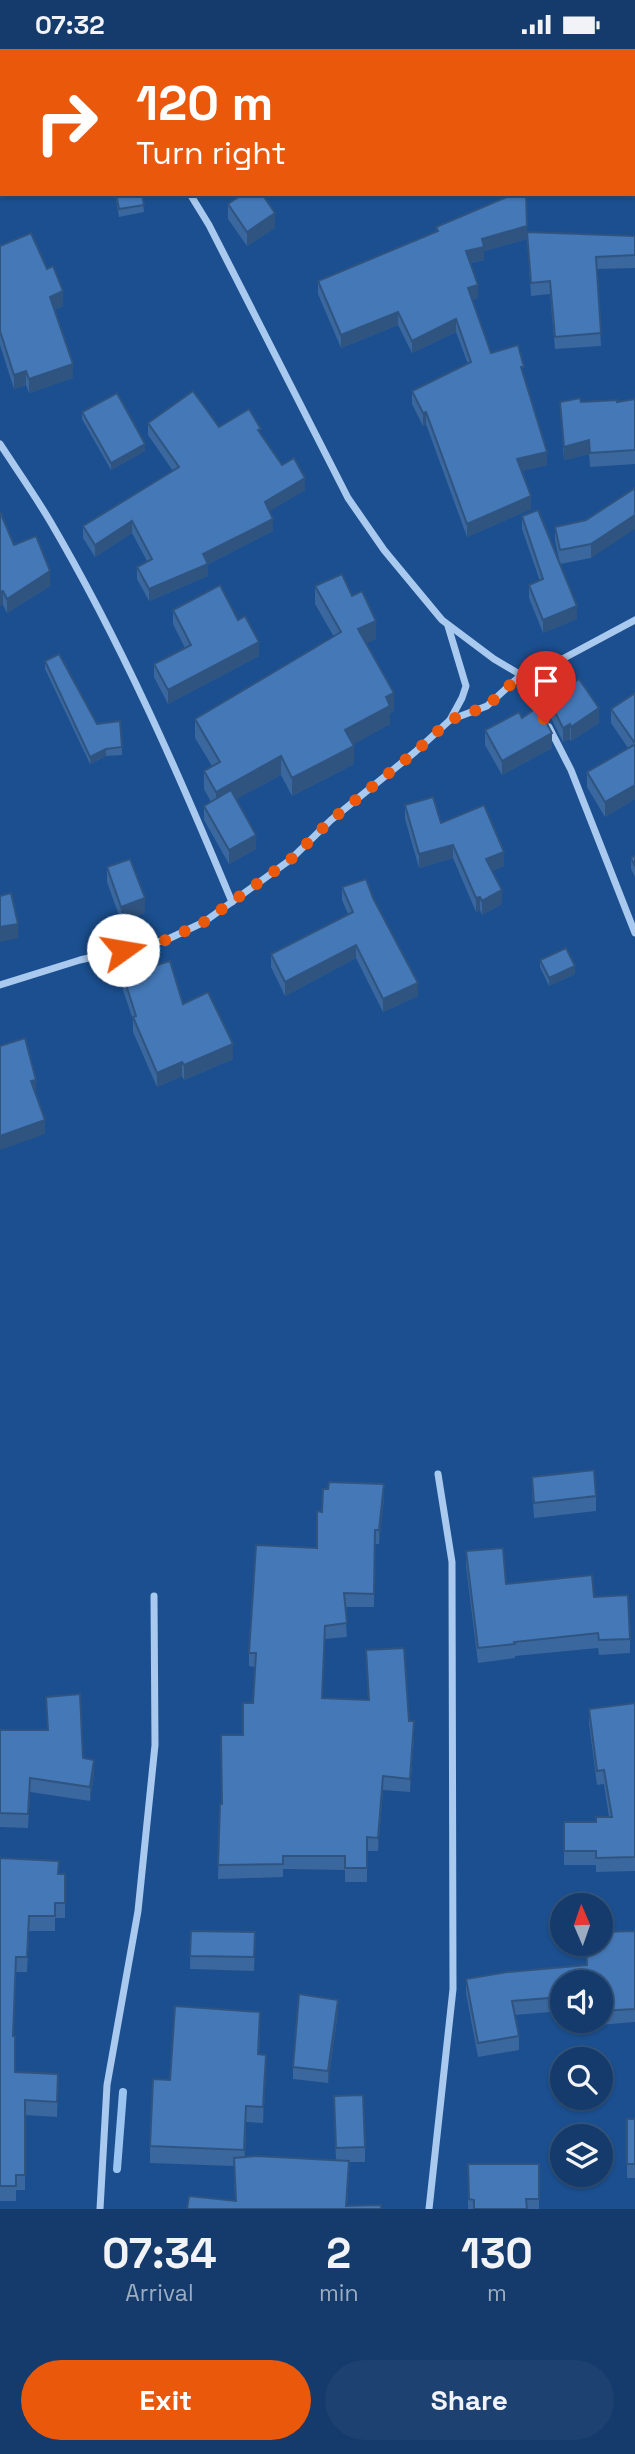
<!DOCTYPE html>
<html lang="en">
<head>
<meta charset="utf-8">
<style>
  :root { --surface:#143b6b; --page:#1d4271; --text:#f1f3f6; --muted:#9dadc1; --line:#33557e; --accent:#ea580c }
  body { margin:0; font-family:"Space Grotesk",sans-serif; background:var(--page); color:var(--text); height:100vh; display:flex; flex-direction:column; font-size:26px; white-space:nowrap }
  * { box-sizing:border-box; margin:0 }
  p { font-size:23px; color:var(--muted) }
  .icon { flex:none; width:38px; height:38px; fill:none; stroke:currentColor; stroke-width:2; stroke-linecap:round; stroke-linejoin:round }
  .map { position:relative; height:2160px; overflow:hidden }
  .drawer { display:flex; flex-direction:column; background:var(--surface); flex:1 }
  .drawer>* { flex:none }
  .banner { position:absolute; left:0px; top:0px; width:635px; height:147px; box-shadow:0 2px 5px #0004,0 0 0 2px var(--line); background:#ea580c; color:#fff; overflow:hidden }
  .needle { width:46px; rotate:358deg }
  .fabs { position:absolute; left:550px; top:1844px; display:grid; gap:14px }
  .fabs a { display:grid; place-items:center; width:63px; height:63px; border-radius:50%; background:var(--surface); box-shadow:0 2px 5px #0004,0 0 0 2px var(--line); font-size:35px }
  .pin { position:absolute; display:grid; place-items:center; width:60px; height:60px; color:#fff; margin:-72px -30px; border-radius:50% 50% 50% 0; rotate:-45deg; box-shadow:0 0 7px #0007 }
  .pin .icon { rotate:45deg }
  .me { position:absolute; width:77px; margin:-38px; rotate:77deg; stroke-linejoin:round; filter:drop-shadow(0 0 5px #0008) }
  .turn { display:flex; align-items:center; gap:24px; height:147px; padding:0 21px; font-size:32px }
  .turn .icon { width:91px; height:91px; stroke-width:2.5 }
  .turn b { display:block; font-size:49px; line-height:60px }
  .eta { display:flex; justify-content:space-evenly; align-items:center; height:119px; text-align:center }
  .eta b { font-size:42px; font-weight:700; line-height:49px }
  .cta { display:flex; gap:14px; margin-top:auto; padding:14px 21px }
  .cta a { flex:1; height:80px; border-radius:42px; background:var(--accent); color:#fff; font-size:28px; font-weight:700; line-height:80px; text-align:center }
  .cta a+a { background:var(--page); color:var(--text) }
  .status { display:flex; justify-content:space-between; align-items:center; height:49px; padding:0 35px; background:var(--surface); direction:ltr }
  .status svg { height:19px; fill:currentColor }
  .map>svg:first-child { display:block }
  .lines { fill:none; stroke-linecap:round; stroke-linejoin:round }
  .stream { stroke:#9cc4f0; stroke-width:8 }
  .street { stroke:#a9c9ee; stroke-width:7 }
  .wall { fill:#3a679d }
  .shaded-wall { fill:#305480 }
  .building { fill:#4478b7; stroke:#305480; stroke-width:2 }
  .route { stroke:#ea580c; stroke-width:12; stroke-dasharray:0 21.6 }
</style>
</head>
<body>
<div class="status"><b>07:32</b><svg viewBox="0 0 49 12"><path d="M0 12V9h3v3zM5 12V6h3v6zM10 12V3h3v9zM15 12V0h3v12zM26 1h20v11H26zM47 4h2v5h-2z"/></svg></div>
<div class="map">
<svg width="635" height="2160" viewBox="0 0 635 2160">
  <rect width="100%" height="100%" fill="#1b4f8f"/>
  <g class="lines">
    <path class="stream" d="M117 2120 123 2043"/>
    <g class="street">
      <path d="M142 0 143 2"/>
      <path d="M563 0 564 2"/>
      <path d="M634 54 635 55"/>
      <path d="M190 145 209 176 348 449 384 501 442 571 494 610 521 626 542 664"/>
      <path d="M0 395C17 421 34 445 50 472 121 593 178 723 232 853"/>
      <path d="M448 577 466 637 462 649 450 671"/>
      <path d="M549 678 571 721 635 884"/>
      <path d="M0 936 80 911 166 891 204 873 290 811 331 771 415 703 450 671 487 657 521 626 553 615 635 571"/>
      <path d="M100 2160 107 2036 138 1862 155 1696 154 1547"/>
      <path d="M429 2160 453 1940 452 1513 438 1425"/>
    </g>
  </g>
  <g class="wall">
    <path d="M0 0 2 2V33H0Z"/>
    <rect x="213" y="0" width="344" height="2"/>
    <path d="M115 145H142L144 163 119 168Z"/>
    <path d="M452 145H477L452 147Z"/>
    <path d="M228 155 275 179 247 197 228 170Z"/>
    <path d="M436 178 527 190 484 202V211L470 214 478 249 472 251 491 304 524 326 547 416 521 422 531 460 467 488 426 375 423 377 412 355V342L468 315 456 283 412 304 398 276 341 299 318 245V232L436 183Z"/>
    <path d="M527 183 635 187V219L597 220 601 297 555 300 550 245 531 247Z"/>
    <path d="M0 197 63 257 54 261 73 329 29 344 26 336 14 340 0 296Z"/>
    <path d="M635 350V415L590 418 589 405 564 411 560 353H617Z"/>
    <path d="M82 363 145 402 111 421 82 370Z"/>
    <path d="M148 374 219 378 261 385 282 416 305 441 269 462 273 482 208 515V527L149 552 137 530V518L147 512 132 484 95 508 83 489V477L173 422 148 386Z"/>
    <path d="M635 439 591 509 560 515 555 491V478L586 471Z"/>
    <path d="M0 463 14 496 50 537 7 564 3 556Z"/>
    <path d="M522 467 577 570 543 584 529 549V536L540 532 522 480Z"/>
    <path d="M315 537 352 547 376 590 366 594 394 662 390 664V675L353 695 354 715 292 747 281 726 236 750 256 800 229 815 204 771V757L211 753 204 740V722L212 717 195 689V670L334 588 315 555Z"/>
    <path d="M173 561 238 571 259 607 168 655 154 628V615L185 599 173 575Z"/>
    <path d="M45 612 97 675 122 698V706L106 707 90 715 45 620Z"/>
    <path d="M635 644V750L605 768 587 738V723L628 699 611 674V660Z"/>
    <path d="M549 651 599 674 571 692 570 690 563 693 549 665Z"/>
    <path d="M522 669 552 699 502 726 485 696V681Z"/>
    <path d="M405 756 441 774 504 817 492 822 502 855 482 866 480 861 476 863 453 809 419 819 405 770Z"/>
    <path d="M635 806V828L631 820V809Z"/>
    <path d="M107 818 145 864 121 872 107 833Z"/>
    <path d="M342 838 373 849 418 947 383 963 356 909 285 947 271 918V905L348 865 342 851Z"/>
    <path d="M540 911 575 925 549 937 540 918Z"/>
    <path d="M123 926 183 955 233 1010 184 1031 182 1027 157 1038 133 983V971L123 941Z"/>
    <path d="M532 1428 596 1447V1462L534 1469 532 1442Z"/>
    <path d="M384 1449 379 1495H375L374 1558H345L347 1588 325 1590 322 1649 368 1651 366 1601 409 1672 414 1686 410 1743 383 1741 378 1802H367V1833H345V1821L283 1820V1828L218 1830 220 1755H222L253 1654 255 1618 249 1617V1604L317 1499 322 1463Z"/>
    <path d="M466 1502 506 1535 594 1548 630 1590V1604L599 1606 598 1599 515 1607V1609L478 1614 466 1517Z"/>
    <path d="M46 1648 83 1709 94 1725 90 1752 30 1743 28 1779 0 1778V1681H48Z"/>
    <path d="M635 1654V1822L596 1823V1816H564V1773H596L609 1768 604 1735 597 1736 589 1674V1660Z"/>
    <path d="M0 1809 59 1825H65V1869H55V1882H29L27 1923H16L13 1987 15 2023 58 2040 57 2068 25 2066V2141H16V2152H0Z"/>
    <path d="M191 1882 255 1897 254 1922 190 1920Z"/>
    <path d="M635 1882V1973L587 1977V1972H600V1934H562V1962L515 1966 519 1987V2001L478 2008 466 1944V1930L586 1916Z"/>
    <path d="M338 1963 328 2034 293 2030V2018Z"/>
    <path d="M260 1979 259 2006 266 2023 263 2074 246 2073 245 2108 336 2112 334 2062 365 2098V2113H349L347 2157 381 2160 235 2152 234 2117 150 2114V2097L170 2031Z"/>
    <rect x="627" y="2070" width="8" height="59"/>
    <rect x="468" y="2115" width="71" height="45"/>
  </g>
  <g class="shaded-wall">
    <path d="M275 164V179L247 197V183Z"/>
    <path d="M527 177V190L484 202V211L466 214V202L482 190Z"/>
    <path d="M478 236V249L468 252V239Z"/>
    <path d="M63 242V257L50 263V248Z"/>
    <path d="M398 263V276L341 299V286Z"/>
    <path d="M456 270V283L412 304V292Z"/>
    <path d="M73 315V329L29 344V330Z"/>
    <path d="M26 322V336L14 340V326Z"/>
    <path d="M426 363V375L423 377V364Z"/>
    <path d="M589 391V405L564 411V398Z"/>
    <path d="M145 395V402L111 421V414Z"/>
    <path d="M547 403V416L517 423V410Z"/>
    <path d="M305 429V441L265 465V453Z"/>
    <path d="M531 447V460L467 488V475Z"/>
    <path d="M635 466V480L591 509V495Z"/>
    <path d="M273 470V482L206 516 208 515V527L149 552V540L203 505Z"/>
    <path d="M132 472V484L95 508V496Z"/>
    <path d="M50 522V537L7 564V550Z"/>
    <path d="M3 542V556L0 557V543Z"/>
    <path d="M577 557V570L543 584V571Z"/>
    <path d="M376 572V590L358 598V580Z"/>
    <path d="M259 593V607L168 655V641Z"/>
    <path d="M394 644V662L390 664V675L345 700V681L386 648Z"/>
    <path d="M599 659V674L571 692V678Z"/>
    <path d="M570 675V690L563 693V679Z"/>
    <path d="M552 684V699L502 726V712Z"/>
    <path d="M354 697V715L292 747V729Z"/>
    <path d="M106 700V707L90 715V708Z"/>
    <path d="M281 707V726L216 761V743Z"/>
    <path d="M635 736V750L605 768V753Z"/>
    <path d="M256 786V800L229 815V801Z"/>
    <path d="M453 796V809L419 819V805Z"/>
    <path d="M504 803V817L486 824V810Z"/>
    <path d="M502 841V855L482 866V852Z"/>
    <path d="M480 848V861L476 863V849Z"/>
    <path d="M145 849V864L121 872V858Z"/>
    <path d="M18 875V889L0 893V878Z"/>
    <path d="M356 896V909L285 947V933Z"/>
    <path d="M575 917V925L549 937V929Z"/>
    <path d="M418 934V947L383 963V950Z"/>
    <path d="M233 995V1010L184 1031V1016Z"/>
    <path d="M182 1013V1027L157 1038V1024Z"/>
    <path d="M36 1031V1045L31 1046V1032Z"/>
    <path d="M45 1071V1085L0 1101V1087Z"/>
    <path d="M384 1435V1449L379 1495V1481Z"/>
    <path d="M414 1672V1686L410 1743V1730Z"/>
    <path d="M94 1711V1725L90 1752V1738Z"/>
    <path d="M383 1727V1741L378 1802V1789Z"/>
    <path d="M338 1951V1963L328 2034V2022Z"/>
    <path d="M266 2006V2023L263 2074V2058Z"/>
    <path d="M246 2057V2073L244 2118V2101Z"/>
  </g>
  <g class="building">
    <path d="M0 0H9V2H2V19H0Z"/>
    <rect x="89" y="0" width="29" height="2"/>
    <rect x="235" y="0" width="322" height="2"/>
    <path d="M116 145H142L144 156 119 160Z"/>
    <path d="M243 145H262L275 164 247 183 228 155Z"/>
    <path d="M514 145H526L527 177 482 190 484 198 466 202 478 236 468 239 491 304 518 296 524 318H521L547 403 517 410 531 447 467 475 426 363 423 364 412 342 471 313 456 270 412 292 398 263 341 286 318 232 438 182 436 178Z"/>
    <path d="M527 183 635 187V206L596 208 601 284 555 288 550 232 531 234Z"/>
    <path d="M31 184 47 220 53 217 63 242 50 248 73 315 29 330 26 322 14 326 0 282V197Z"/>
    <path d="M193 342 219 378 249 360 261 380 258 381 282 416 294 409 305 429 265 453 273 470 203 505 208 515 149 540 137 518 152 510 132 472 95 496 83 477 179 418 148 374Z"/>
    <path d="M117 344 145 395 111 414 82 363Z"/>
    <path d="M580 349 581 353 617 351V353L635 350V401L590 404 589 391 564 398 560 353Z"/>
    <path d="M635 439V466L591 495 560 501 555 478 586 471Z"/>
    <path d="M538 461 577 557 543 571 529 536 543 530 522 467Z"/>
    <path d="M0 463 14 496 36 487 50 522 7 550 3 542 0 543Z"/>
    <path d="M342 525 352 547 362 542 376 572 358 580 394 644 386 648 390 657 345 681 354 697 292 729 281 707 216 743 204 722 220 713 195 670 341 583 315 537Z"/>
    <path d="M220 536 238 571 245 567 259 593 168 641 154 615 191 596 173 561Z"/>
    <path d="M59 605 97 675 120 672 122 698 106 700 90 708 45 612Z"/>
    <path d="M579 630 599 659 571 678 570 675 563 679 549 651Z"/>
    <path d="M635 644V693H634L611 660Z"/>
    <path d="M538 658 552 684 502 712 485 681 519 663 522 669Z"/>
    <path d="M634 696 635 698V736L605 753 587 723Z"/>
    <path d="M231 741 256 786 229 801 204 757Z"/>
    <path d="M433 748 441 774 484 756 504 803 486 810 502 841 482 852 480 848 476 849 453 796 419 805 405 756Z"/>
    <path d="M635 806V817L631 809Z"/>
    <path d="M130 810 145 849 121 858 107 818Z"/>
    <path d="M366 830 373 849 418 934 383 950 356 896 285 933 271 905 353 863 342 838Z"/>
    <path d="M11 844 18 875 0 878V847Z"/>
    <path d="M566 899 575 917 549 929 540 911Z"/>
    <path d="M170 912 183 955 208 943 233 995 184 1016 182 1013 157 1024 133 968 136 967 123 926Z"/>
    <path d="M25 989 36 1031 31 1032 45 1071 0 1087V997Z"/>
    <path d="M594 1421 596 1447 534 1454 532 1428Z"/>
    <path d="M329 1433 384 1435 379 1481H375L374 1545 344 1544 347 1574 325 1577 322 1649 369 1651 366 1601 404 1599 409 1672H414L410 1730 383 1727 378 1789 367 1788V1819H345V1807H283V1815L218 1816 220 1755H222L221 1686H243V1654H253L256 1604H249L256 1496 317 1499V1462L322 1463 323 1440H328Z"/>
    <path d="M503 1499 506 1535 592 1526 594 1548 628 1546 630 1590 599 1591 598 1584 514 1593 515 1595 478 1599 466 1502Z"/>
    <path d="M80 1645 83 1709 94 1711 90 1738 30 1729 28 1765 0 1764V1681H48L46 1648Z"/>
    <path d="M635 1654V1808L596 1809V1802H564V1773H596V1768H612L604 1721 597 1722 589 1660Z"/>
    <path d="M0 1809 59 1812 58 1825H65V1854H55V1867H29L27 1908H16L13 1987H15V2023L58 2025 57 2053 25 2051V2126H16V2137H0Z"/>
    <path d="M191 1882 255 1883 254 1908 190 1907Z"/>
    <path d="M635 1882V1960L600 1962V1934H562V1948L512 1952 519 1987 478 1994 466 1930 507 1923 587 1916 586 1895H600V1883Z"/>
    <path d="M299 1945 338 1951 328 2022 293 2018Z"/>
    <path d="M175 1957 260 1963 258 2005 266 2006 263 2058 246 2057 244 2101 150 2097 153 2030 170 2031Z"/>
    <path d="M363 2046 365 2098 336 2099 334 2047Z"/>
    <rect x="627" y="2070" width="8" height="45"/>
    <path d="M257 2107 349 2112 346 2157 381 2156V2160H187L189 2147 236 2152 234 2109Z"/>
    <path d="M468 2115H539V2150H526L527 2160H474V2151L469 2150Z"/>
  </g>
  <g class="lines">
    <path class="route" d="M123 901 166 891 204 873 290 811 331 771 415 703 450 671 487 657 521 626 546 674"/>
  </g>
</svg>
<div class="fabs">
<a><svg class="needle" viewBox="-14 -14 28 28"><path d="M0-13l5 13h-10z" fill="#e53935"/><path d="M0 13l5-13h-10z" fill="#9dadc1"/></svg></a>
<a><svg class="icon" aria-label="sound" viewBox="0 0 24 24"><path d="M4 9h4l5-4v14l-5-4H4zM17 9q2 3 0 6"/></svg></a>
<a><svg class="icon" aria-label="search" viewBox="0 0 24 24"><circle cx="10" cy="10" r="6"/><path d="M15 15l6 6"/></svg></a>
<a><svg class="icon" aria-label="layers" viewBox="0 0 24 24"><path d="M12 4l9 5-9 5-9-5zM3 14l9 5 9-5"/></svg></a>
</div>
<div class="pin" style="left:546px;top:674px;background:#d93025"><svg class="icon" aria-label="arrive" viewBox="0 0 24 24"><path d="M6 21V4h12l-3 4 3 4H6"/></svg></div>
<svg class="me" style="left:123px;top:901px" viewBox="-20 -20 40 40"><circle r="19" fill="#fff"/><path d="M0-13L10 11 0 6-10 11z" fill="#ea580c"/></svg>
<div class="banner">
<div class="turn"><svg class="icon" aria-label="right" viewBox="0 0 24 24"><path d="M7 20v-9h11M14 6l5 5-5 5"/></svg><div><b>120 m</b>Turn right</div></div>
</div>
</div>
<section class="drawer">
<div class="eta">
<div><b>07:34</b><p>Arrival</p></div>
<div><b>2</b><p>min</p></div>
<div><b>130</b><p>m</p></div>
</div>
<div class="cta"><a>Exit</a><a>Share</a></div>
</section>
</body>
</html>
